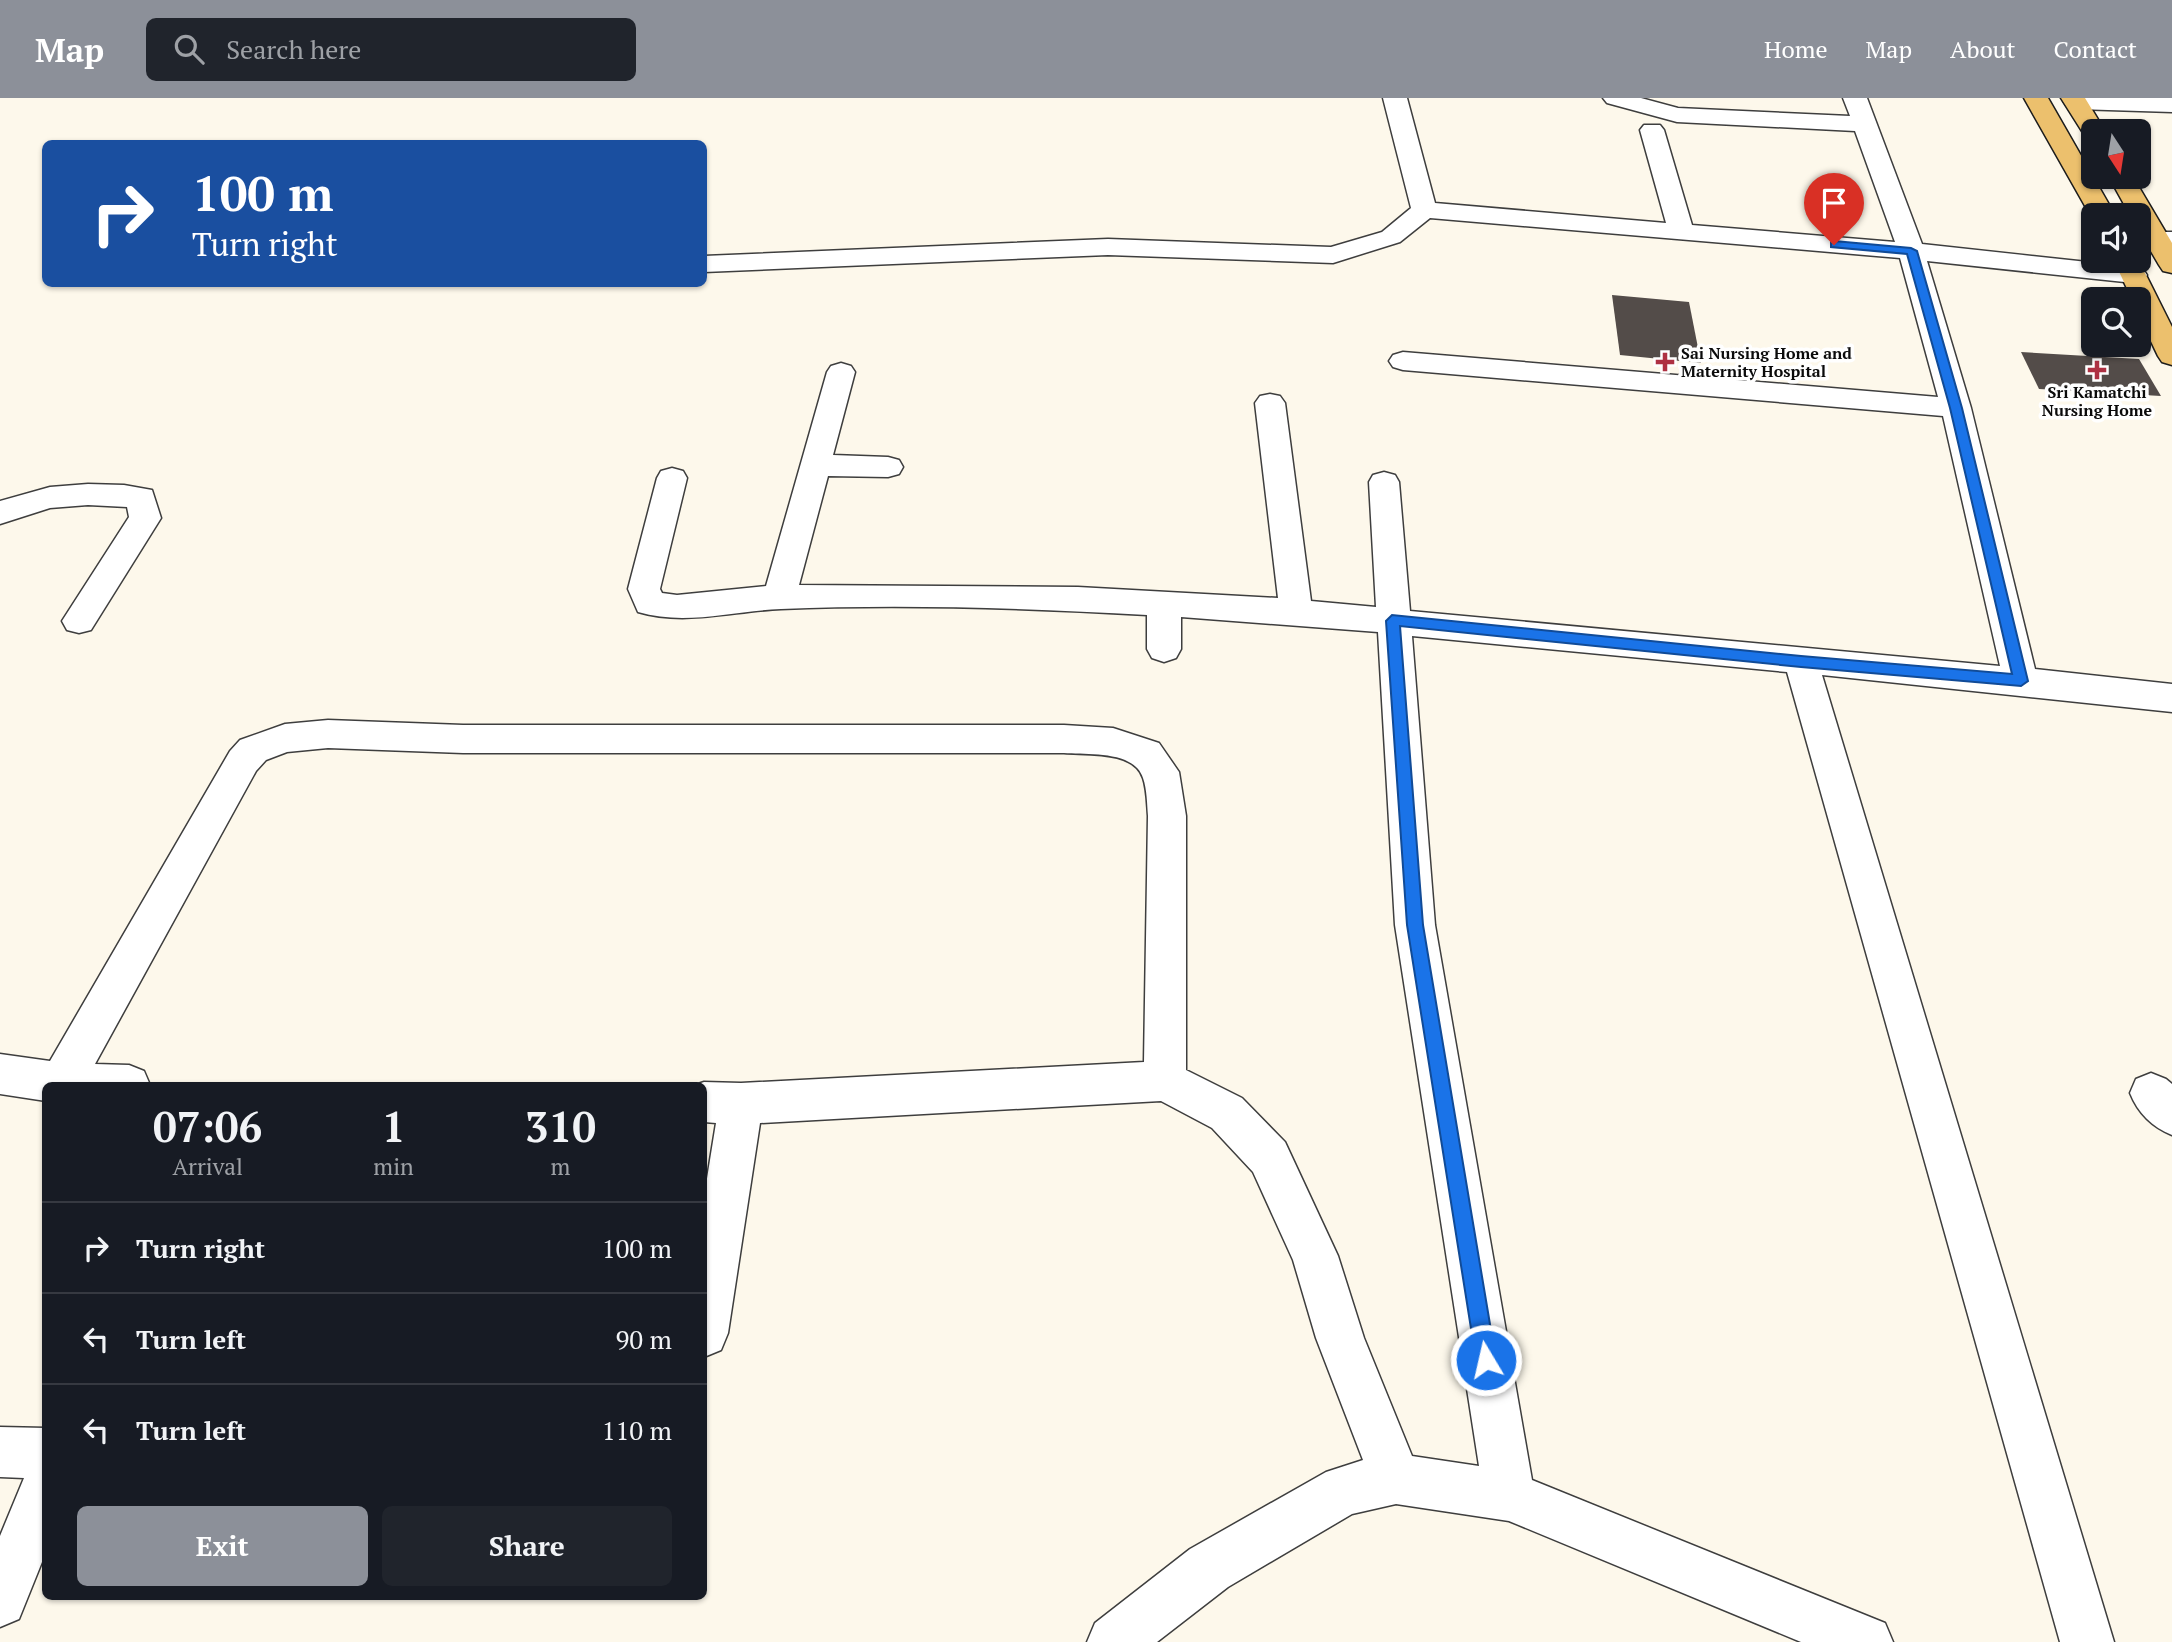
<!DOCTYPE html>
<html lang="en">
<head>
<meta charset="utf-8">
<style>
  :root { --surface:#171b24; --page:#20242c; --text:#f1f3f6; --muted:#9ea1a6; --line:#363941; --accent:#8c9099 }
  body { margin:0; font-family:"PT Serif",serif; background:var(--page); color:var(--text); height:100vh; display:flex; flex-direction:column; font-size:26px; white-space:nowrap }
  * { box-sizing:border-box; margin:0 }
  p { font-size:23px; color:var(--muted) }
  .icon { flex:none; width:38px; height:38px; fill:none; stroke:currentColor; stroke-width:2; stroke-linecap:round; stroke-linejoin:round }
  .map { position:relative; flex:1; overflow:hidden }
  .drawer { position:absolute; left:42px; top:984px; width:665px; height:518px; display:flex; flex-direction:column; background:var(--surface); border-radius:10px; box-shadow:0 2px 5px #0004 }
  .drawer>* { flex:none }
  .hud { position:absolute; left:42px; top:42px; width:665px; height:147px; border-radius:10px; box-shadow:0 2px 5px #0004; background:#1a4fa0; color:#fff; overflow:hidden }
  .needle { width:46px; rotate:168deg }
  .tools { position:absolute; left:2081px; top:21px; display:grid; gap:14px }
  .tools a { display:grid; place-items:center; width:70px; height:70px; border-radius:10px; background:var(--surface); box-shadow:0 2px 5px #0004; font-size:35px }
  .pin { position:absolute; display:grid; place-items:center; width:60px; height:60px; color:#fff; margin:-72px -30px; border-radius:50% 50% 50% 0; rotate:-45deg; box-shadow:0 0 7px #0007 }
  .pin .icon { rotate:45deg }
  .me { position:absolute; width:77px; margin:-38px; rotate:351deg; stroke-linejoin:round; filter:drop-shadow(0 0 5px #0008) }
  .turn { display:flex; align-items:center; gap:24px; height:147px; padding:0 35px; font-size:32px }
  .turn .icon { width:91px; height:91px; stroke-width:2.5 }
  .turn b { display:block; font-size:49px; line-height:60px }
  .eta { display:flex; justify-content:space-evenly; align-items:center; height:119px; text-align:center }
  .eta b { font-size:42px; font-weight:800; line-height:49px }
  .cta { display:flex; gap:14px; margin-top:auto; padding:14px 35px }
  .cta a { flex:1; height:80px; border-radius:10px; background:var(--accent); color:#fff; font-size:28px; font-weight:800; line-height:80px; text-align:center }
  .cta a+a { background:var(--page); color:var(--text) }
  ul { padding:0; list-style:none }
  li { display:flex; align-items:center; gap:21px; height:91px; padding:0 35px; border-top:2px solid var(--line) }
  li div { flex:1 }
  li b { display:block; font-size:26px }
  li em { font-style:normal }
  header { display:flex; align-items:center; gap:42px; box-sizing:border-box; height:98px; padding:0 35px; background:var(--accent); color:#fff }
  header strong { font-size:33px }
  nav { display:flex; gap:38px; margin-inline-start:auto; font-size:24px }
  .search { width:490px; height:63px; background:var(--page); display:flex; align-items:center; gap:18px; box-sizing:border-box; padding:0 24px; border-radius:10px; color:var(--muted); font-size:26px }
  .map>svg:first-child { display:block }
  .building { fill:#534c49 }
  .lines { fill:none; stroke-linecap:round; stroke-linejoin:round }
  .minor-casing { stroke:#3e3e3e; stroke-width:3 }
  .major-casing { stroke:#1c1c1c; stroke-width:3 }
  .minor { fill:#fff; fill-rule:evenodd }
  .major { fill:#ecc06d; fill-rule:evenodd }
  .route { fill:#1a73e8; stroke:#114b97; stroke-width:2 }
  .poi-dot { fill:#ae3143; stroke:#fff; stroke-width:2.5 }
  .labels { text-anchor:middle; stroke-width:7; stroke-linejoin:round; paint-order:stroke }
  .far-poi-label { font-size:16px; font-weight:bold; fill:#0b0b0b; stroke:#fff; text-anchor:start }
</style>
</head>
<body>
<header>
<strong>Map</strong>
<div class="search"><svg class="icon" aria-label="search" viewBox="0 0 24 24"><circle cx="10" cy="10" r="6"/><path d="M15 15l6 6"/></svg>Search here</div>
<nav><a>Home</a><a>Map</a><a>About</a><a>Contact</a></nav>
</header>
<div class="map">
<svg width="2172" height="1544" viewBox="0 0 2172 1544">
  <rect width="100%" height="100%" fill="#fdf8eb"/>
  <g class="building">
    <path d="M1612 197 1689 204 1701 265 1620 257Z"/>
    <path d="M2021 254 2139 261 2161 298 2039 291Z"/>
  </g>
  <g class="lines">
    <defs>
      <g id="minor">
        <path d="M1383 0H1407L1435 105 1666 125 1640 32 1644 27H1660L1664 32 1692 127 1895 144 1855 33 1677 24 1607 5 1603 0H1641L1678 10 1850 18 1843 0H1867L1922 146 2134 169 2143 171 2147 177 2143 183 2134 185 1927 163 1971 310 2035 571 2172 586V614L1822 577 2114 1544H2060L1787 574 1412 538 1435 827 1532 1382 1885 1525 1893 1544H1801L1509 1423 1396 1406 1352 1416 1228 1489 1157 1544H1087L1095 1525 1190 1451 1326 1374 1363 1362 1316 1240 1293 1162 1253 1074 1212 1030 1161 1003 760 1025 728 1235 721 1252 704 1259V1099L716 1025 704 1024V987H695L704 984 741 985 1144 964 1148 718C1147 706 1147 691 1143 680 1134 652 1087 657 1064 655H463L328 650 287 654 266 662 256 673 95 966 129 967 144 973 150 987H46V1003L0 996V956L50 963 230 653 240 642 285 626 328 622 463 627H1064L1113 630 1159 645 1179 674 1186 718V972L1242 1000 1285 1044 1338 1158 1364 1240 1412 1358 1479 1368 1395 827 1378 534 1181 519V551L1176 560 1164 564 1152 560 1147 551V517C1026 510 902 506 781 511 733 513 685 528 638 514L628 491 657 380 661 373 672 370 683 373 687 380 660 491 662 495 677 497 766 488 827 274 831 268 841 265 851 268 855 274 833 357 888 359 899 362 903 369 899 376 888 379 828 378 799 487 1078 489 1278 500 1255 305 1260 298 1270 296 1280 298 1285 305 1311 503 1376 509 1369 384 1373 377 1384 374 1395 377 1399 384 1410 513 2000 568 1943 318 1403 272 1393 269 1389 263 1393 257 1403 254 1938 299 1900 160 1430 120 1400 144 1333 165 1108 157 704 174V158L1108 141 1331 149 1382 134 1411 110Z"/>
        <path d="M2067 0H2172V14L2076 11 2068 9 2064 4Z"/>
        <rect x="2138" y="134" width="34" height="16"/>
        <path d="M88 386 124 387 152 392 161 420 91 532 79 535 67 532 62 523 129 419 127 409 88 407 50 410 0 426V403L50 389Z"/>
        <path d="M2151 975 2166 981 2172 986V1037C2152 1029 2138 1015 2130 995L2136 981Z"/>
        <path d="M0 1329 46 1330V1454L19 1521 0 1529V1438L24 1380 0 1379Z"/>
      </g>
      <g id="major">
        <path d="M2024 0H2048L2115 117H2093V122Z"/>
        <path d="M2061 0H2085L2105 33H2093V40L2085 38Z"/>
        <path d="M2109 79H2133L2172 145V175L2163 173 2159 167 2138 131V117H2130Z"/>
        <path d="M2138 161 2172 229V267L2162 264 2158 258 2138 216V201H2132L2114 163H2138Z"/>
      </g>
    </defs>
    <use href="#minor" class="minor-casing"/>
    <use href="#major" class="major-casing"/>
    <use href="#minor" class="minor"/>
    <use href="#major" class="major"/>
  </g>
  <path class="route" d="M1834 143 1911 150 1917 153 1962 310 2028 583 2021 588 1801 569 1400 528 1423 827 1496 1262 1493 1269 1486 1272 1479 1269 1476 1262 1407 827 1386 523 1392 517 1801 558 2012 576 1950 310 1907 156 1831 149V144Z"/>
  <g class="poi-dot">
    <path d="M1661.5 253.5h7v7h7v7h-7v7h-7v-7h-7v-7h7z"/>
    <path d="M2093.5 261.5h7v7h7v7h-7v7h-7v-7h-7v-7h7z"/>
  </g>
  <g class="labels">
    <g class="far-poi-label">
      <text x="1681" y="261">Sai Nursing Home and<tspan x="1681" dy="18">Maternity Hospital</tspan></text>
      <text x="2097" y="300" text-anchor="middle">Sri Kamatchi<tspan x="2097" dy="18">Nursing Home</tspan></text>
    </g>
  </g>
</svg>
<div class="tools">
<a><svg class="needle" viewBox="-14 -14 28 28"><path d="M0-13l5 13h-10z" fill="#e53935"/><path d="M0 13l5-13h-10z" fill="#9ea1a6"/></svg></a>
<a><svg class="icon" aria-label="sound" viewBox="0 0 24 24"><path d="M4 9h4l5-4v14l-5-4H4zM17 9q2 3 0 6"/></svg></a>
<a><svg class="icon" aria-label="search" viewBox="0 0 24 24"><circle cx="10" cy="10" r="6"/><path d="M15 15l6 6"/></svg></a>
</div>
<div class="pin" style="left:1834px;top:147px;background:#d93025"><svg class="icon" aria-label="arrive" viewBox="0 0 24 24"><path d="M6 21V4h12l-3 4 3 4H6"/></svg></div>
<svg class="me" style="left:1486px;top:1262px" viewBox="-20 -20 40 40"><circle r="17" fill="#1a73e8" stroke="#fff" stroke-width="3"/><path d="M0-11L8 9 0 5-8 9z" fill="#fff"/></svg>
<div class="hud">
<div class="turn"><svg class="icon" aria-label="right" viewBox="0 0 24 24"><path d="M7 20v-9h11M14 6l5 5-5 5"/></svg><div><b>100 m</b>Turn right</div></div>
</div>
<section class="drawer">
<div class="eta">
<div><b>07:06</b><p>Arrival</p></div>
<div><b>1</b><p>min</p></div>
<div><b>310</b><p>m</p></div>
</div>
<ul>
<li><svg class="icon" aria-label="right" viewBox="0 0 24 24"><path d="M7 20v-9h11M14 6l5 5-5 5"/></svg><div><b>Turn right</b></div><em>100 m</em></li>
<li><svg class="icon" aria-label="left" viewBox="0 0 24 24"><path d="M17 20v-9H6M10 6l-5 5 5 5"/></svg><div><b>Turn left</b></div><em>90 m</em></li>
<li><svg class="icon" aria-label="left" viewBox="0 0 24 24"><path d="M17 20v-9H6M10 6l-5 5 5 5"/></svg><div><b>Turn left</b></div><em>110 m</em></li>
</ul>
<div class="cta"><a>Exit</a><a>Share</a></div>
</section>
</div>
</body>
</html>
